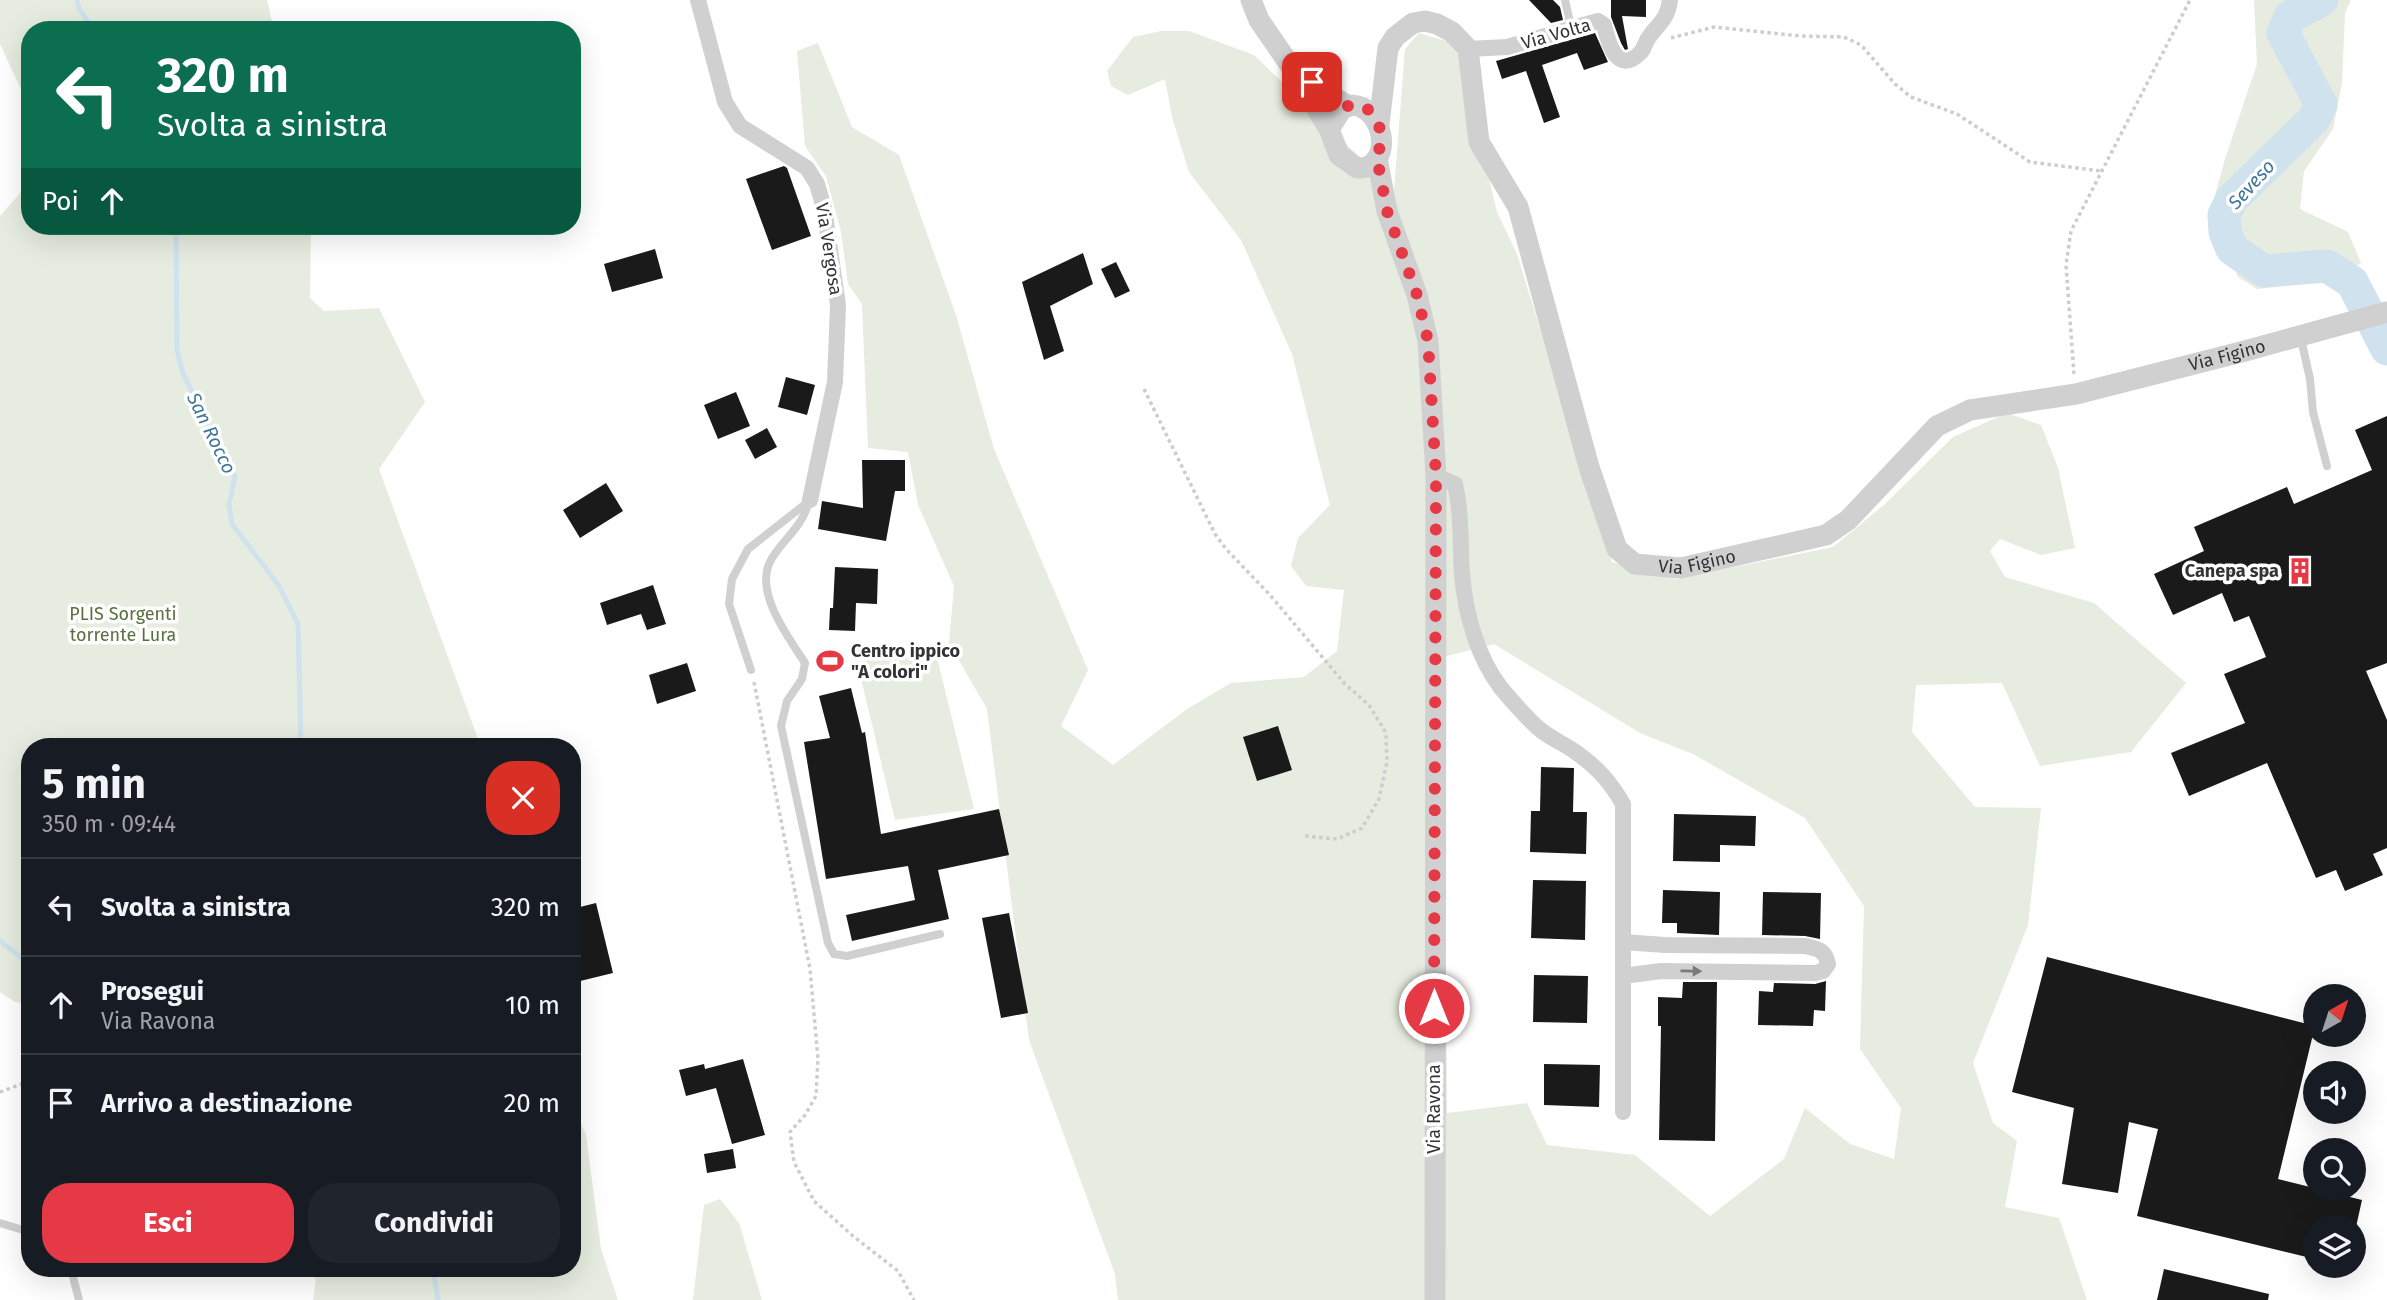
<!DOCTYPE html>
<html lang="it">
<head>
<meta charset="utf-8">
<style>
  :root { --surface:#171b24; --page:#20242c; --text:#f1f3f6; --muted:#9ea1a6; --line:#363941; --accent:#e63946 }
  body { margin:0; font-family:"Fira Sans",sans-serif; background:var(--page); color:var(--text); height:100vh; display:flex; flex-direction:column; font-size:26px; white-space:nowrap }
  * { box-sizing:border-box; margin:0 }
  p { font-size:23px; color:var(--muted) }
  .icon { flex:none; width:38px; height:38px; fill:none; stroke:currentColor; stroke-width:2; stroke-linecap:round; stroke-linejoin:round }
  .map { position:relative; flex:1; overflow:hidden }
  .panel { position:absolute; left:21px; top:738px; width:560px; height:539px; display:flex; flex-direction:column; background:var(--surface); border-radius:28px; box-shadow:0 7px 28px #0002 }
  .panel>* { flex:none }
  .guide { position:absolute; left:21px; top:21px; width:560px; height:214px; border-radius:28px; box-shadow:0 7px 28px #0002; background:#0b6e4f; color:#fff; overflow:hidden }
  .needle { width:46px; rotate:39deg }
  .controls { position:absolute; left:2303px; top:984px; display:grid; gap:14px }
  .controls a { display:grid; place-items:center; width:63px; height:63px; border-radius:50%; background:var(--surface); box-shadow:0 7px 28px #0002; font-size:35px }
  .pin { position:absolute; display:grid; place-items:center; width:60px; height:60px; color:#fff; margin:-30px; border-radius:14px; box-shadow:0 4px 10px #0006 }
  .me { position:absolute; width:77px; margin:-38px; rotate:0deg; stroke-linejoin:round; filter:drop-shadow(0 0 5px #0008) }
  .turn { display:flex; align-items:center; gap:24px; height:147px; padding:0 21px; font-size:32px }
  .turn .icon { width:91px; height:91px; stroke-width:2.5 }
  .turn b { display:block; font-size:49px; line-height:60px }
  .then { display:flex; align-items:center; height:66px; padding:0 21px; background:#0003; gap:14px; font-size:26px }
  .round { display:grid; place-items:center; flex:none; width:74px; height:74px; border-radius:28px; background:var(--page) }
  .summary { display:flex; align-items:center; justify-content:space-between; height:119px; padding:0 21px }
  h1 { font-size:42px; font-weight:700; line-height:52px }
  .action { display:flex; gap:14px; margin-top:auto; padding:14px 21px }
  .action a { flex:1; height:80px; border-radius:28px; background:var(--accent); color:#fff; font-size:28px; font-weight:700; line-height:80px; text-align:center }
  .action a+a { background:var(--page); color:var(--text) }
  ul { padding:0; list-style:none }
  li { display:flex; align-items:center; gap:21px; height:98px; padding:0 21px; border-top:2px solid var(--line) }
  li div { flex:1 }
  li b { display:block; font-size:26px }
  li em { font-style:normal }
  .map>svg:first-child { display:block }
  .green { fill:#e6ecdf; fill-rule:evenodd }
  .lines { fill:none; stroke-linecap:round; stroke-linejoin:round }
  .stream { stroke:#cfe2ee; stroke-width:5 }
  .river { stroke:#cfe2ee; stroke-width:33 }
  .building { fill:#1a1a1a }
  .path { stroke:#cdcdcd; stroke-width:3.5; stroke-dasharray:3.5 3.5; stroke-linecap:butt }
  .service { stroke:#d0d0d0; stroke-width:8 }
  .minor { stroke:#d0d0d0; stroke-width:16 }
  .tertiary { stroke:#d0d0d0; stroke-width:21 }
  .oneway { fill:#7a7a7a }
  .route { stroke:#e63946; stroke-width:12; stroke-dasharray:0 21.6 }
  .labels { text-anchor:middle; stroke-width:7; stroke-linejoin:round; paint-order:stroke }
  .street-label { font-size:18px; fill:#333; stroke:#fff }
  .poi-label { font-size:18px; font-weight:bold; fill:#333; stroke:#fff; text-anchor:end }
  .park-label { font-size:18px; fill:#56703f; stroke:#fff }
  .water-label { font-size:19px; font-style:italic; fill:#3f7597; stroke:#fff }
</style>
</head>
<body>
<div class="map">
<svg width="2387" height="1300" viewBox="0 0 2387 1300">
  <rect width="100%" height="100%" fill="#fff"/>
  <g class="green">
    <path d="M0 0H267L274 30H30V109L0 44Z"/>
    <path d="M2254 0H2351L2345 13 2342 83 2333 129 2304 171 2300 209 2348 232 2361 263 2336 280 2257 289 2238 277 2212 206 2225 159 2257 64Z"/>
    <path d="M1161 31H1189L1254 55 1394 190 1405 49 1419 33 1446 41 1460 57 1497 212 1517 254 1612 562 1676 579 1833 547 1885 504 1953 437 2007 413 2041 425 2058 468 2075 548 2041 555 2000 539 1990 551 2005 577 2094 603 2186 683 2131 752 2040 766 2002 683 1916 685 1912 732 1975 807 2041 808 2028 925 1973 1063 1993 1123 2017 1141 2005 1207 2059 1218 2087 1300H1118L1115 1274 1029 1040 987 709 949 643 954 586 918 505 908 452 868 448 862 304 848 284 841 232 826 176 805 146 797 51 818 43 852 127 899 155 956 315 994 449 1088 670 1061 726 1113 765 1187 709 1231 683 1304 677 1337 651 1344 590 1306 586 1291 566 1298 538 1330 505 1292 354 1241 240 1189 172 1172 117 1165 79 1128 95 1111 86 1107 71 1133 37ZM1494 644 1640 733 1693 754 1805 818 1864 906 1860 1049 1901 1108 1894 1159 1850 1144 1805 1108 1784 1159 1710 1216 1635 1155 1547 1145 1527 1103 1447 1113 1443 657Z"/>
    <path d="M30 182V226H311L310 298 324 311 379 308 425 402 379 469 481 747H30V1004L15 1002 0 992V216Z"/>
    <path d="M935 649 974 809 895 820 857 662Z"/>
    <path d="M572 1103 586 1135 601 1249 618 1300H313L316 1279 305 1269H572Z"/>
    <path d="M720 1199 739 1223 762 1300H693L704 1205Z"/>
  </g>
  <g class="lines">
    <g class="stream">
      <path d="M77 0 79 9 94 30"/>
      <path d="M176 226 177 350 183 374 235 477 229 504 232 524 279 586 298 624 301 747"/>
      <path d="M0 941 22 958 30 959"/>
      <path d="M433 1269 438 1300"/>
    </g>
    <path class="river" d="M2322 0 2290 17 2283 33 2321 104 2314 119 2232 199 2224 215 2225 232 2232 249 2264 271 2327 266 2352 282 2387 349"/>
  </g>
  <g class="building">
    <path d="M1529 0H1553L1560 7 1563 20 1551 23Z"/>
    <path d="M1611 0H1646V17L1622 16 1628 49 1625 50 1621 43 1611 17Z"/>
    <path d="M1595 33 1608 62 1584 70 1577 53 1542 65 1560 117 1544 123 1526 71 1502 79 1496 61Z"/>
    <path d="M784 166 787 168 811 236 772 250 746 179Z"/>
    <path d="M655 249 663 278 612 292 604 264Z"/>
    <path d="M1083 253 1093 284 1050 306 1064 351 1044 360 1022 282Z"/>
    <path d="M1116 262 1130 291 1115 298 1101 269Z"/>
    <path d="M786 377 815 385 807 415 778 407Z"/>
    <path d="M736 392 750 426 718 439 704 405Z"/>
    <path d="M2387 416V663L2366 671 2387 720V848L2373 854 2383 875 2345 891 2336 870 2316 878 2267 763 2189 796 2171 753 2245 723 2224 674 2266 657 2249 616 2234 622 2222 593 2173 615 2154 574 2204 551 2194 527 2287 487 2294 504 2372 470 2355 430Z"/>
    <path d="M767 428 777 447 755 459 745 440Z"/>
    <path d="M862 460H905V491H895L886 541 818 529 822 501 863 508Z"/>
    <path d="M606 483 623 511 580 538 563 510Z"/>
    <path d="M835 567 878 569 877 604 856 603 855 631 829 630 830 608H833Z"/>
    <path d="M653 585 666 624 647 630 641 614 607 625 600 603Z"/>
    <path d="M687 663 696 691 657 704 649 675Z"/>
    <path d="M851 688 862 733 865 732 881 834 999 809 1009 855 938 870 949 919 852 941 846 915 915 900 908 866 826 879 804 742 830 738 819 696Z"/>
    <path d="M1278 726 1292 770 1257 781 1243 737Z"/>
    <path d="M1541 767 1574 768 1573 812H1587L1586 854 1530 852 1531 811H1540Z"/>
    <path d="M1674 814 1756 816 1755 846 1720 845V862L1673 861Z"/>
    <path d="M1533 880 1586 881 1585 940 1531 938Z"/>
    <path d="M1663 890 1720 892 1719 935 1677 933V923H1662Z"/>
    <path d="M1763 892 1821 893 1820 939 1805 936 1762 935Z"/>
    <path d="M596 903 613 973 572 983V909Z"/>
    <path d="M1009 913 1028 1013 1001 1018 982 918Z"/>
    <path d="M2047 957 2315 1026 2278 1179 2362 1200 2356 1227H2315V1259L2137 1216 2158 1129 2129 1122 2118 1193 2062 1184 2074 1108 2012 1092Z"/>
    <path d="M1534 975 1588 976 1587 1023 1533 1022Z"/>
    <path d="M1826 981 1825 1011 1814 1010 1813 1026 1758 1025 1759 991 1773 992 1774 983 1815 984Z"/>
    <path d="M1683 982H1717L1715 1141 1659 1140 1661 1026H1658V997L1682 998Z"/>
    <path d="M743 1059 765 1135 732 1144 716 1088 686 1096 679 1070 704 1064 705 1069Z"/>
    <path d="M1544 1064 1600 1065 1599 1107 1544 1105Z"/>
    <path d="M733 1149 736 1168 707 1173 704 1154Z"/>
    <path d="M2164 1269 2269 1294 2268 1300H2157Z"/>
  </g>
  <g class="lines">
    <g class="path">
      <path d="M1671 38 1714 27 1800 36 1844 37 1861 45 1895 84 1911 97 1957 114 2030 162 2101 171"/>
      <path d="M2074 374 2066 265 2071 231 2190 0"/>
      <path d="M1144 389 1215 534 1226 549 1270 595 1345 684 1369 705 1386 733 1387 762 1379 799 1362 828 1337 839 1305 836"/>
      <path d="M754 682 810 969 818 1059 816 1096 805 1115 790 1132 794 1162 814 1201 853 1236 898 1271 914 1300"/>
      <path d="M0 1092 30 1081"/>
    </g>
    <g class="service">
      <path d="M1564 30 1570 22 1565 0"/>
      <path d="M2301 339 2310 379 2313 412 2327 466"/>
      <path d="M810 500C807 507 805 514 801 520 792 536 776 547 769 564 756 595 789 638 805 663L802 679 787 701 781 726 828 943 834 954 847 956 940 934"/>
      <path d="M751 670 729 604 732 579 748 549 808 502"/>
      <path d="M0 1223 30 1232"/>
      <path d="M71 1269 79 1300"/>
    </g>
    <g class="minor">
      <path d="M698 0 725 102 740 126 807 168 817 184 824 208 838 305 835 382 810 500"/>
      <path d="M1468 49 1507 47 1598 21 1604 25C1608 42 1617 77 1641 52 1644 49 1645 42 1649 37 1660 22 1667 20 1670 0"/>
      <path d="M1436 476 1455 484C1462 514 1460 543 1462 574 1465 612 1477 657 1501 688 1512 701 1525 716 1537 727 1549 738 1565 744 1577 753 1598 768 1611 783 1623 804V1112"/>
      <path d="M1623 976 1661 971 1815 973 1823 971 1828 964C1825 950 1819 949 1805 946L1665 945 1623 942"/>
    </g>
    <g class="tertiary">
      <path d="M1251 0 1259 20 1294 71 1329 129"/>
      <path d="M1300 75 1348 106"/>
      <path d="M1352 105C1380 106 1393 153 1369 166 1365 168 1361 168 1357 168L1339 155 1329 129 1342 109Z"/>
      <path id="s1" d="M1379 124 1388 48 1395 37 1413 23 1425 21 1437 24 1452 32 1468 49 1479 142 1518 207 1589 467 1617 549 1635 564 1681 568 1826 535 1848 520 1937 426 1970 410 2076 394 2245 351 2387 312"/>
      <path d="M1377 158 1387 211 1417 295 1428 341 1436 476 1435 1300"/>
    </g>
  </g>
  <defs><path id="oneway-solid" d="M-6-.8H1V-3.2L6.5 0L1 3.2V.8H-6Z" transform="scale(1.75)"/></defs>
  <use class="oneway" href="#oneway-solid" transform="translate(1691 971) rotate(1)"/>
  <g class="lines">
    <path class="route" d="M1312 82 1348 106 1358 105 1366 107 1379 124 1381 142 1377 158 1387 211 1417 295 1428 341 1436 476 1434 1008"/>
  </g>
  <defs>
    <symbol id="building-bare" viewBox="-9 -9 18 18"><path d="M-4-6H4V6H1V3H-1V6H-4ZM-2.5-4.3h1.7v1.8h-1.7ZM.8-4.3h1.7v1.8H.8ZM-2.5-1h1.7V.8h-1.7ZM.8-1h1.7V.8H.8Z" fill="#e63946" stroke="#fff" stroke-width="2.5" paint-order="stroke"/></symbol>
    <symbol id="stadium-bare" viewBox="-9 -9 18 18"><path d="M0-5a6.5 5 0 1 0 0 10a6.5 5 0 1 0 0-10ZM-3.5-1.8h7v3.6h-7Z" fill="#e63946" stroke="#fff" stroke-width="2.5" paint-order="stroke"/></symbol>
  </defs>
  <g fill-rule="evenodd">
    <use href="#building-bare" x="2281" y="552" width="38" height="38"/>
    <use href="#stadium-bare" x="811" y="642" width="38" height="38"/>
  </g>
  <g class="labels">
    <g class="street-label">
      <text transform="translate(1556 34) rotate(-16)" y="6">Via Volta</text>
      <text transform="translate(829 249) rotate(81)" y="6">Via Vergosa</text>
      <text dy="6" stroke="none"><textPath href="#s1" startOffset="1377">Via Figino</textPath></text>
      <text dy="6" stroke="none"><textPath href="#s1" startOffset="789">Via Figino</textPath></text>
      <text transform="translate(1434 1109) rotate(-90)" y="6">Via Ravona</text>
    </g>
    <g class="poi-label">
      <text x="2279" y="577">Canepa spa</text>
      <text x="851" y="657" text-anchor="start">Centro ippico<tspan x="851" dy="21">"A colori"</tspan></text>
    </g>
    <g class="park-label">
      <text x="123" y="620">PLIS Sorgenti<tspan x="123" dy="21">torrente Lura</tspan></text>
    </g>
    <g class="water-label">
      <text transform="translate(2251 184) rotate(-48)" y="7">Seveso</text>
      <text transform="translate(212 433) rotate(64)" y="7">San Rocco</text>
    </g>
  </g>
</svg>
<div class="controls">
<a><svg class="needle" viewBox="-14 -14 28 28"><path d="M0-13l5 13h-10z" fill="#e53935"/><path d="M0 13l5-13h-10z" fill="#9ea1a6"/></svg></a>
<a><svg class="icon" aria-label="sound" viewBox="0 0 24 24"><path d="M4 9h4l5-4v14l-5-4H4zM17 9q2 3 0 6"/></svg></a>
<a><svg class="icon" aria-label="search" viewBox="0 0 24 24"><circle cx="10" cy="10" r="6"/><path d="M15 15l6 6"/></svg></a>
<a><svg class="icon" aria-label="layers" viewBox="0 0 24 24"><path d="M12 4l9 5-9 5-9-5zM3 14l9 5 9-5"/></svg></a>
</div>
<div class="pin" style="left:1312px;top:82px;background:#d93025"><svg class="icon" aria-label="arrive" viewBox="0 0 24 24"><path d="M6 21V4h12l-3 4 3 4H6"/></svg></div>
<svg class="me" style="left:1434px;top:1008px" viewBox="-20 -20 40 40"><circle r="17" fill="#e63946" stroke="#fff" stroke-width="3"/><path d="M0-11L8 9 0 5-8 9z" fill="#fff"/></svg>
<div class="guide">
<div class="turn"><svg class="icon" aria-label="left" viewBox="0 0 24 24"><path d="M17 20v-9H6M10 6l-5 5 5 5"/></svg><div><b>320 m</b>Svolta a sinistra</div></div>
<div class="then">Poi<svg class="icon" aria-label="ahead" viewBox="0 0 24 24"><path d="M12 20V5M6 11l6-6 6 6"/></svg></div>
</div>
<section class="panel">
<div class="summary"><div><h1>5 min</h1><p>350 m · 09:44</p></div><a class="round" style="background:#d93025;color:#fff"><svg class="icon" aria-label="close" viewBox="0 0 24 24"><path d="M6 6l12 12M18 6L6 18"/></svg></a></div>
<ul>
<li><svg class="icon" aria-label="left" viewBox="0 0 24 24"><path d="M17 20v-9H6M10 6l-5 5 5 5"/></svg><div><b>Svolta a sinistra</b></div><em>320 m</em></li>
<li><svg class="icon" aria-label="ahead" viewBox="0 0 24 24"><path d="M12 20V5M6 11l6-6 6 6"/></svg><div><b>Prosegui</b><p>Via Ravona</p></div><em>10 m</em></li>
<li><svg class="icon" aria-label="arrive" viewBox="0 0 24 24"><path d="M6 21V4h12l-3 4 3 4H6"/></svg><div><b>Arrivo a destinazione</b></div><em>20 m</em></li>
</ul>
<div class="action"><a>Esci</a><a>Condividi</a></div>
</section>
</div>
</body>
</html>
